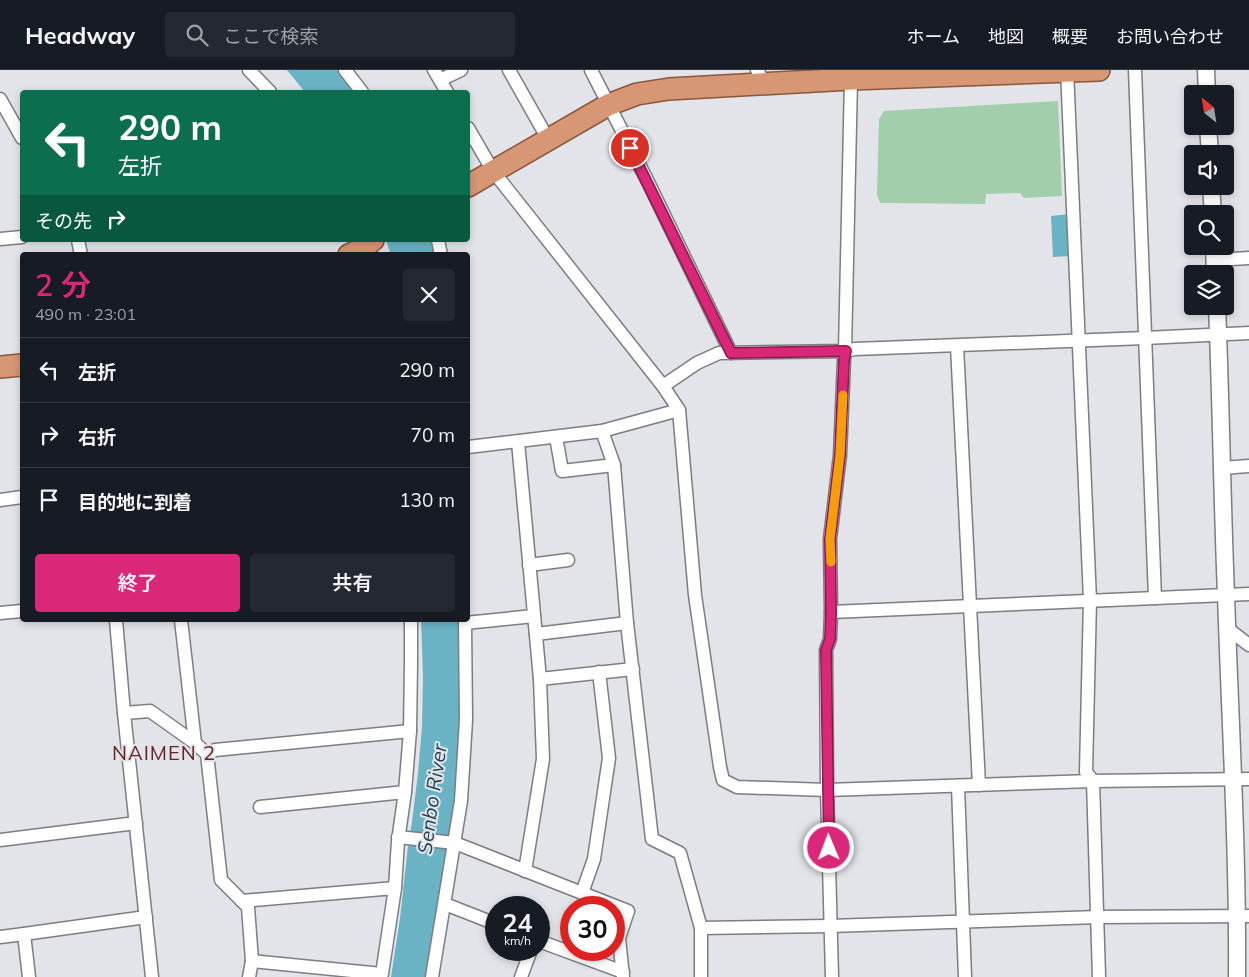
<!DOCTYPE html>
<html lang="ja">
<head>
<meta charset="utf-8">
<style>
  :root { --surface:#171b24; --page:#242831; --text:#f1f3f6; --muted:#9ea1a6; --line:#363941; --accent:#db2777 }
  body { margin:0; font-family:Mulish,"Noto Sans JP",sans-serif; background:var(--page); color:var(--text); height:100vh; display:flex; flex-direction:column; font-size:19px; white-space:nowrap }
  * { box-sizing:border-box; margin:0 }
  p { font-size:16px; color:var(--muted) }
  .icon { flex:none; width:28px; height:28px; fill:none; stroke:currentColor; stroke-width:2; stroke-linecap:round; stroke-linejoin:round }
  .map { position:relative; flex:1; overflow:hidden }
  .sheet { position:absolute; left:20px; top:182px; width:450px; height:370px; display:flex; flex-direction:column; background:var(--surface); border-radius:5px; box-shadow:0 2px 8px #0003 }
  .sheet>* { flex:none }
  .banner { position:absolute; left:20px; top:20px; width:450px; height:152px; border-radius:5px; box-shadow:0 2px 8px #0003; background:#0b6e4f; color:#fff; overflow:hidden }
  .needle { width:32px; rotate:330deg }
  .tools { position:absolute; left:1184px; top:15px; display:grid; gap:10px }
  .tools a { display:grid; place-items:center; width:50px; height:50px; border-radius:5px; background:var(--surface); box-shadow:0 2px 8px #0003; font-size:25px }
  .speed { position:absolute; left:485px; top:826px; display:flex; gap:10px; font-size:25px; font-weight:700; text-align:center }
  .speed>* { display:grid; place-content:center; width:65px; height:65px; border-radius:50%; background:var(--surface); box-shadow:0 2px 8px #0003; line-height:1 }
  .speed small { font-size:12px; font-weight:400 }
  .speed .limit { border:8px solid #d22; background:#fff; color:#111 }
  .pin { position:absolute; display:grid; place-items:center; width:42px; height:42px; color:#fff; margin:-21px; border:2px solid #fff; border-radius:50%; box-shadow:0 1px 5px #0007 }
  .me { position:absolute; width:55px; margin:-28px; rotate:359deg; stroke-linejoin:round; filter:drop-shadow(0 0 4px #0008) }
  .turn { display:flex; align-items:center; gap:18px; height:105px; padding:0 15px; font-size:22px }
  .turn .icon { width:65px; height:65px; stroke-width:2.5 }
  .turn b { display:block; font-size:35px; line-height:42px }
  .then { display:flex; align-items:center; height:48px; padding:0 15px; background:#0003; gap:10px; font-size:19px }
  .round { display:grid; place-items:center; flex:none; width:52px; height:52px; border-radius:5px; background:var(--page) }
  .head { display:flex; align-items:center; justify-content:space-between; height:85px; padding:0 15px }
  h1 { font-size:30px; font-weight:600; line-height:38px; color:var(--accent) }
  .cta { display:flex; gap:10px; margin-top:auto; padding:10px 15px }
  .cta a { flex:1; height:58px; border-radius:5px; background:var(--accent); color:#fff; font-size:20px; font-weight:600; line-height:58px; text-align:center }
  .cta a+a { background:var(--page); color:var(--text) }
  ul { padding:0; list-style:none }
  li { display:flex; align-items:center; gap:15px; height:65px; padding:0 15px; border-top:1px solid var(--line) }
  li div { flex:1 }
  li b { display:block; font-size:19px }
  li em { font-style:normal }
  header { display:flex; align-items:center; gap:30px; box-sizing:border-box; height:70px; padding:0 25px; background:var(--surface); border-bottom:1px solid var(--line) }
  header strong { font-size:24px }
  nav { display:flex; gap:28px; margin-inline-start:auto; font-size:18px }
  .search { width:350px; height:45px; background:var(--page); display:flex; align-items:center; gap:12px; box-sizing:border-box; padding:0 18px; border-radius:5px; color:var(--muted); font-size:19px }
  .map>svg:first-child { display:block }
  .green { fill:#a2ceac }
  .water { fill:#6ab3c5 }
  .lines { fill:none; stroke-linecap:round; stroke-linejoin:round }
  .minor-casing { stroke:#7b7d82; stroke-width:15 }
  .tertiary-casing { stroke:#7b7d82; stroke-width:19 }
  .trunk-casing { stroke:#8b573c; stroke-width:24 }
  .minor { stroke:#fff; stroke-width:12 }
  .tertiary { stroke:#fff; stroke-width:16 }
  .trunk { stroke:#d79674; stroke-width:21 }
  .route-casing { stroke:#8e194d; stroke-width:12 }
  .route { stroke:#db2777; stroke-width:9 }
  .slow { stroke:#f59e0b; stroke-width:9 }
  .labels { text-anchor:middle; stroke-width:4; stroke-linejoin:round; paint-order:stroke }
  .neighbourhood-label { font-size:20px; letter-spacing:1px; fill:#682227; stroke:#e2e4ea }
  .water-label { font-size:20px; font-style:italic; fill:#1e4149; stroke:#e2e4ea }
</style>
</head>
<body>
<header>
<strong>Headway</strong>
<div class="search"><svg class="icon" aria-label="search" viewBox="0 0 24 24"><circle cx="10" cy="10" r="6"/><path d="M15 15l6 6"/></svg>ここで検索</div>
<nav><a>ホーム</a><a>地図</a><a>概要</a><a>お問い合わせ</a></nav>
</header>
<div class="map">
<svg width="1249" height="907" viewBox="0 0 1249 907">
  <rect width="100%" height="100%" fill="#e2e4ea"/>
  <path class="green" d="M1058 31 1062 126 1024 128 1020 123 986 124 985 134 880 133 877 125 879 49 884 41Z"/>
  <g class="water">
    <path d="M287 0H341L358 22H305Z"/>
    <path d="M1070 144 1072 186 1053 187 1051 146Z"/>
    <path d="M386 170H433L436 185H391Z"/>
    <path d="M421 550H459C461 593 463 637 459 680 454 756 441 831 428 907H391L400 848 408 776 412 752 418 703 422 656 423 607Z"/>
  </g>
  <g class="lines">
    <defs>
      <g id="minor">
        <path d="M249 0 270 22"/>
        <path d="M345 0 362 22"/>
        <path d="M434 0 447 22"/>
        <path d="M509 0 548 69"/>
        <path d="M591 0 648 112 731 283"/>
        <path d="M757 0 765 14"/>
        <path d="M1067 0 1090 530 1086 702 1093 711 1099 907"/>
        <path d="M1135 0 1155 528"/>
        <path d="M440 10 461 0"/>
        <path d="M0 29 22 68"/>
        <path d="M468 58 493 101 663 316 679 340 695 525 720 697 723 710 737 717 827 720 1093 711 1249 709"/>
        <path d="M0 169 22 167"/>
        <path d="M78 170 81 185"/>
        <path d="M438 170 441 185"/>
        <path d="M1215 190 1249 188"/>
        <path d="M957 276 979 715"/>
        <path d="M663 316 697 293 719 283 845 281 855 279 1145 268 1249 263"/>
        <path d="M602 361 614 395 627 553 652 769 680 783 701 858V907"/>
        <path d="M556 367 562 401 614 395"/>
        <path d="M518 372 540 609 543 689 525 801"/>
        <path d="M468 377 602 361 679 340"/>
        <path d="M1222 398 1249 396"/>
        <path d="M0 430 22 427"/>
        <path d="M529 495 568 490"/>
        <path d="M831 542 1249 524"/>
        <path d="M0 543 22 541"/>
        <path d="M116 550 124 643 152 907"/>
        <path d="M181 550 195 673"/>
        <path d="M1227 558 1249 575"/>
        <path d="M536 564 627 553"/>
        <path d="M540 609 633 599"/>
        <path d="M124 643 150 641 195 673 207 684 221 810 248 837 252 891 249 907"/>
        <path d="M410 661 411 593V550"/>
        <path d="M207 684 215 680 410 661 405 722"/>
        <path d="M958 716 965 907"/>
        <path d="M260 737 405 722 398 771 395 818"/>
        <path d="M398 767 455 773 628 841 619 868 623 907"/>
        <path d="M0 770 136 753"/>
        <path d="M582 823 594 789 609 688 599 602"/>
        <path d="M242 831 395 818 382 904 252 891"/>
        <path d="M445 834 496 854"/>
        <path d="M701 858 830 856 1098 847 1249 846"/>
        <path d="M0 867 24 864"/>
        <path d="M539 871 623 902"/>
        <path d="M29 907 24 864 146 847"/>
        <path d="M432 907 461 731 466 650 465 553 534 546"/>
        <path d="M521 907 531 880"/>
        <path d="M832 907 827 720 826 580 830 569 831 542 830 469 840 385 844 290 845 281 851 9"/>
      </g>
      <g id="tertiary">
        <path d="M1206 0 1207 24"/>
        <path d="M1208 56 1210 84"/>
        <path d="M1211 116 1213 144"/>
        <path d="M1214 176 1215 204"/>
        <path d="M1217 236C1221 332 1222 428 1226 524 1230 652 1238 779 1237 907"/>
      </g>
      <g id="trunk">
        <path d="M468 116 608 35 637 24 669 19 851 9 1099 0"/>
        <path d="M349 185 362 179 373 170"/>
        <path d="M0 297 22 295"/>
      </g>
    </defs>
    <use href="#minor" class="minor-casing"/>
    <use href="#tertiary" class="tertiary-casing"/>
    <use href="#trunk" class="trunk-casing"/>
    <use href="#minor" class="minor"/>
    <use href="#tertiary" class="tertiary"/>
    <use href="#trunk" class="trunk"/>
  </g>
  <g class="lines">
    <defs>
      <path id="route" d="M630 78 731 283 846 281 844 290 840 385 830 469 831 542 830 569 826 580 829 778"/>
    </defs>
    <use href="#route" class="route-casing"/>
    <use href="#route" class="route"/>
    <path class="slow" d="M831 492 830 469 840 385 843 325"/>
  </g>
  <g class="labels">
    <g class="neighbourhood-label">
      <text x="164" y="690">NAIMEN 2</text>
    </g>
    <g class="water-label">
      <text transform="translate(432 729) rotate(-82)" y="7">Senbo River</text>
    </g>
  </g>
</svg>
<div class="tools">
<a><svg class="needle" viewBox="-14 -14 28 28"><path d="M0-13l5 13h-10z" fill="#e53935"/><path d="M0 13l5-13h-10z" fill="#9ea1a6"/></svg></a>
<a><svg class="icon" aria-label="sound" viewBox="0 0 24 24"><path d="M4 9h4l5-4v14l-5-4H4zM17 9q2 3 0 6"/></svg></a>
<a><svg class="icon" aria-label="search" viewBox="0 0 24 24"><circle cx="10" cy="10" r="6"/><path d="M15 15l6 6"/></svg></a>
<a><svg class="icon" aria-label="layers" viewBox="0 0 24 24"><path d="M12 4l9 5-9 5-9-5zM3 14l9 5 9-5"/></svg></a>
</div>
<div class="speed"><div>24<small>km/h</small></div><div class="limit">30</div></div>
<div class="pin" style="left:630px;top:78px;background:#d93025"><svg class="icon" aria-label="arrive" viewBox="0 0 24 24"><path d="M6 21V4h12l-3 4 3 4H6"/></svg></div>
<svg class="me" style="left:829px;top:778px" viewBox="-20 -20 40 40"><circle r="17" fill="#db2777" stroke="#fff" stroke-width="3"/><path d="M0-11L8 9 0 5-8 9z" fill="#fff"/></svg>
<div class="banner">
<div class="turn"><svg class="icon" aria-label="left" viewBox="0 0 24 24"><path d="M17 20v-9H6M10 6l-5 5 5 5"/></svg><div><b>290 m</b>左折</div></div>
<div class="then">その先<svg class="icon" aria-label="right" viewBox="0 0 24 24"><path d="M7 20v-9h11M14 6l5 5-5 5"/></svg></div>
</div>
<section class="sheet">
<div class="head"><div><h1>2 分</h1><p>490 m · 23:01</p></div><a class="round"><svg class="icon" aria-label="close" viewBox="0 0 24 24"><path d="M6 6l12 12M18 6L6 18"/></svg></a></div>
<ul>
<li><svg class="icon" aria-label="left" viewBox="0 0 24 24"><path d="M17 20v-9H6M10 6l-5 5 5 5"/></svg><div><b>左折</b></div><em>290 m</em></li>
<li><svg class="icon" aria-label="right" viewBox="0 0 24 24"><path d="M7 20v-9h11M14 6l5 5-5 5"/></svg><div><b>右折</b></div><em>70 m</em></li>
<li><svg class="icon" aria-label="arrive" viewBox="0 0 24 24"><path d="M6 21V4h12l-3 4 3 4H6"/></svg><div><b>目的地に到着</b></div><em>130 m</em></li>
</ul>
<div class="cta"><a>終了</a><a>共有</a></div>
</section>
</div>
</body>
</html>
